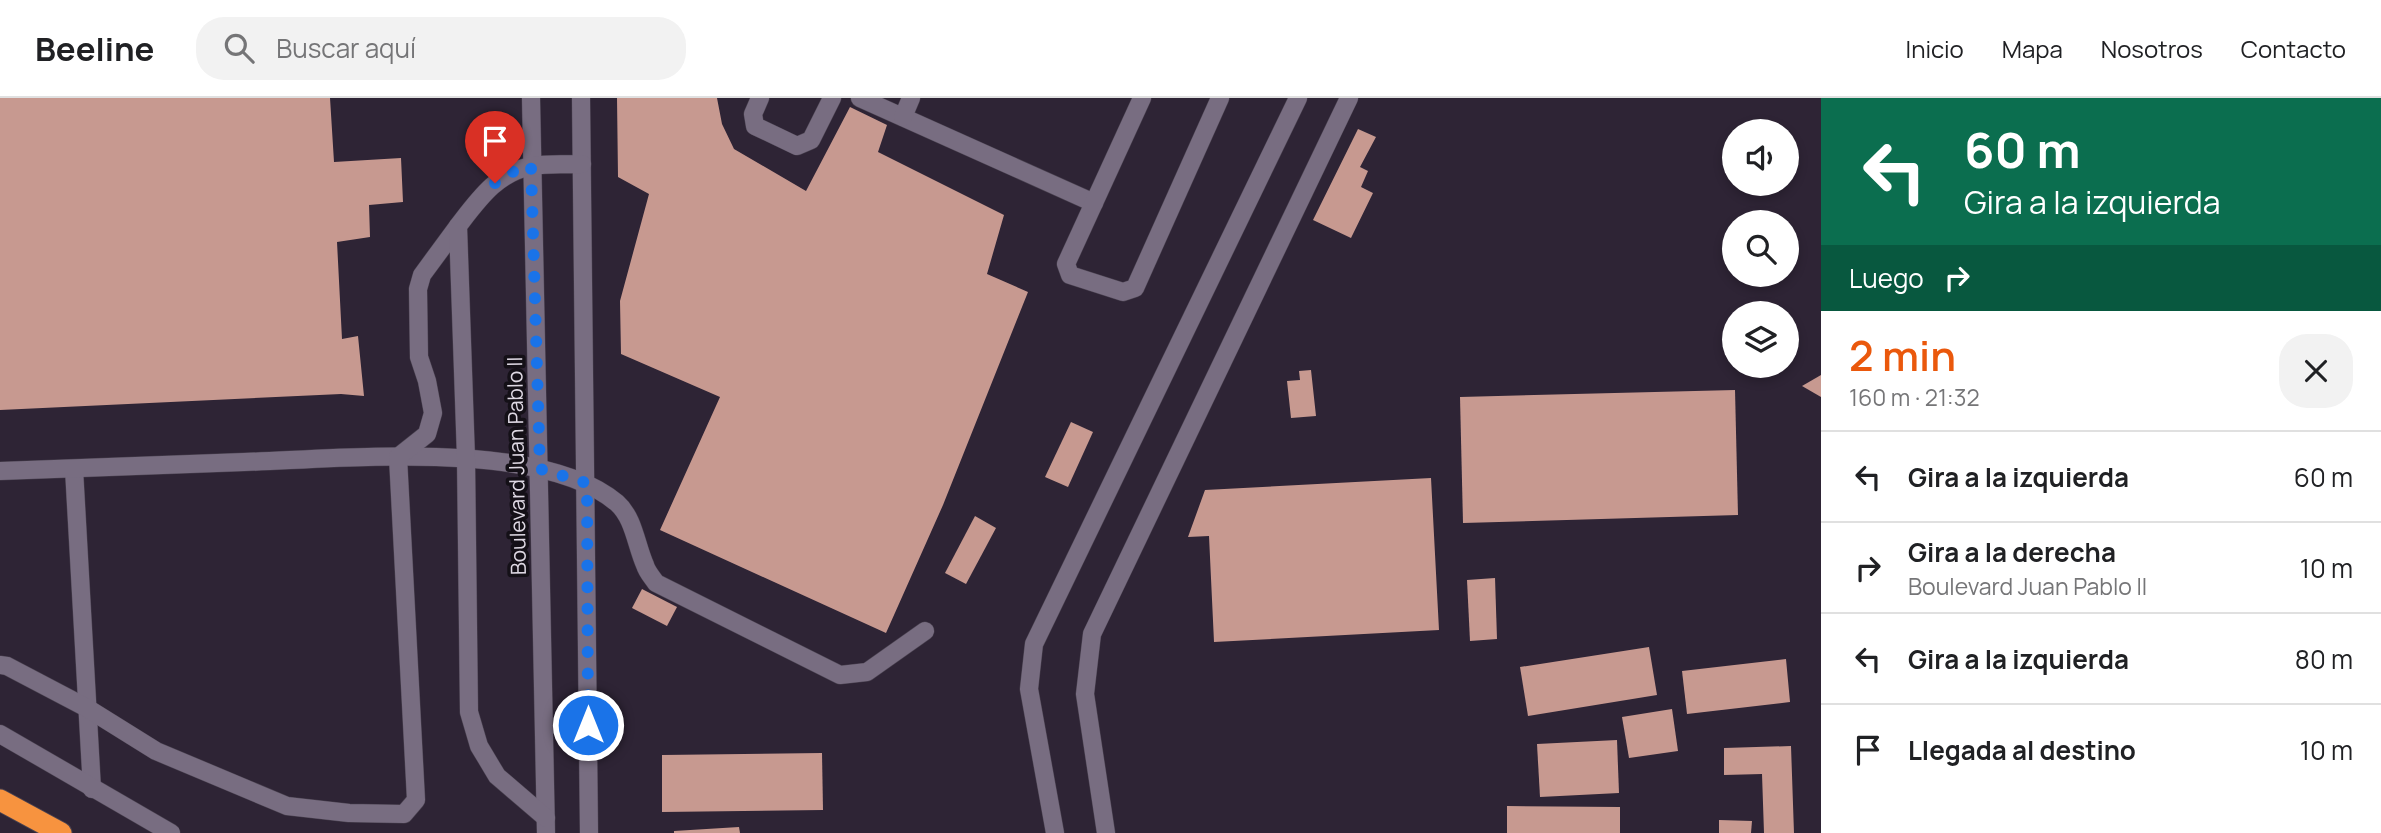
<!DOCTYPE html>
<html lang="es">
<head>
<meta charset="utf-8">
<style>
  :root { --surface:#fff; --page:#f2f2f2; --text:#202124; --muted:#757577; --line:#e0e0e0; --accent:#ea580c }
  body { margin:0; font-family:Manrope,sans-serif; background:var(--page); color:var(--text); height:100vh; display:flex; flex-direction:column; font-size:26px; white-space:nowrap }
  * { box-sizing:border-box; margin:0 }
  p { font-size:23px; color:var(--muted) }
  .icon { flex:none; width:38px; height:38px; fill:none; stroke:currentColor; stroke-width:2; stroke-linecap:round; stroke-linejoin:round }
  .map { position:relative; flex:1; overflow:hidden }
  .drawer { display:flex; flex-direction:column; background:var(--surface); width:560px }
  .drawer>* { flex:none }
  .top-card { background:#0b6e4f; color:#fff; overflow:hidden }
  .fabs { position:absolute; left:1722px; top:21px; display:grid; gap:14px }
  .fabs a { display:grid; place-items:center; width:77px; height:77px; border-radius:50%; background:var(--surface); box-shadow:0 4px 10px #0003; font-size:35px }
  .pin { position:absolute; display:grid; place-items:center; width:60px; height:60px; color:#fff; margin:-72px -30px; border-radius:50% 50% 50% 0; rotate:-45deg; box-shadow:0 0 7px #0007 }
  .pin .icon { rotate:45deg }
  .me { position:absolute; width:77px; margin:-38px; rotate:0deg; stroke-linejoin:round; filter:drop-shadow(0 0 5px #0008) }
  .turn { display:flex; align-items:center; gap:24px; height:147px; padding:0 28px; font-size:32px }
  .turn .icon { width:91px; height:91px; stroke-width:2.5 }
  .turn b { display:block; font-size:49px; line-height:60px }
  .then { display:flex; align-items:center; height:66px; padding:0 28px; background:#0003; gap:14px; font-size:26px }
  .round { display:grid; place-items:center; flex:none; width:74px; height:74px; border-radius:28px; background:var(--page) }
  .summary { display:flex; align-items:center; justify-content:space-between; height:119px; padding:0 28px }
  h1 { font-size:42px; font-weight:600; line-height:52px; color:var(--accent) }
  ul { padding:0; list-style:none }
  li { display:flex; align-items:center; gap:21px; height:91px; padding:0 28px; border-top:2px solid var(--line) }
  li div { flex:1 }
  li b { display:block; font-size:26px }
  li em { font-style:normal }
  header { display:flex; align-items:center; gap:42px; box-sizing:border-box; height:98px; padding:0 35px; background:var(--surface); border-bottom:2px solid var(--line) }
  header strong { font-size:33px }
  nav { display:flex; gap:38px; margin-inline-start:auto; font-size:24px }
  .search { width:490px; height:63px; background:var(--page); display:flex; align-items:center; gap:18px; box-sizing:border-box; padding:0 24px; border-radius:28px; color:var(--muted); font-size:26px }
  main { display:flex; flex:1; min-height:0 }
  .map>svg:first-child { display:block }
  .building { fill:#c79990 }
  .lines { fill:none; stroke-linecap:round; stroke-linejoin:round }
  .minor-casing { stroke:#4a4250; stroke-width:19 }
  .highway-casing { stroke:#4a4250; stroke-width:23 }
  .minor { stroke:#786d81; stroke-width:18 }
  .highway { stroke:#f7933f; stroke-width:21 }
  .route { stroke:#1a73e8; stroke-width:12; stroke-dasharray:0 21.6 }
  .labels { text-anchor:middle; stroke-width:7; stroke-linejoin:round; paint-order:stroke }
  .street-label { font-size:21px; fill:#ded8e3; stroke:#141017 }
</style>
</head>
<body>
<header>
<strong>Beeline</strong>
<div class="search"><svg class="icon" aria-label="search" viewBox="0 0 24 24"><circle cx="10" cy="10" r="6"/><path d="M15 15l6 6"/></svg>Buscar aquí</div>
<nav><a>Inicio</a><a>Mapa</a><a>Nosotros</a><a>Contacto</a></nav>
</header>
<main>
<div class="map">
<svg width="1821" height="735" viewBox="0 0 1821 735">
  <rect width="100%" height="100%" fill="#2e2435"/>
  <g class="building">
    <path d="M0 0H330L334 64 401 60 403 104 369 107 370 139 337 144 342 241 358 238 364 298 341 296 0 312Z"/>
    <path d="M617 0H717L722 26 734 51 806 93 850 9 887 27 878 54 1004 117 987 176 1028 194 943 407 886 535 660 432 720 299 621 256 620 203 649 96 618 79Z"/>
    <path d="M1358 31 1376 39 1360 69 1368 73 1361 89 1373 95 1351 140 1313 122Z"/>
    <path d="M1311 272 1316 318 1291 320 1287 283 1300 282 1299 273Z"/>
    <path d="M1821 277V299L1802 288Z"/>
    <path d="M1735 292 1738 417 1463 425 1460 299Z"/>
    <path d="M1071 324 1093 334 1068 389 1045 379Z"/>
    <path d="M1431 380 1439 532 1214 544 1209 438 1188 439 1205 392Z"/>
    <path d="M975 418 996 430 966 486 945 475Z"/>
    <path d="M1495 480 1497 541 1470 543 1467 482Z"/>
    <path d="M642 491 677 509 667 528 632 510Z"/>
    <path d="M1649 549 1657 597 1528 618 1520 569Z"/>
    <path d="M1786 561 1790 604 1687 616 1682 573Z"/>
    <path d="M1672 611 1678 653 1629 660 1622 619Z"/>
    <path d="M1617 642 1619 695 1540 699 1537 646Z"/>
    <path d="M1791 648 1794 735H1764L1762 676 1724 677V650Z"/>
    <path d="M822 655 823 712 662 714V657Z"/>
    <path d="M1507 708 1620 709V735H1507Z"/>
    <path d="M1719 722 1752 723 1751 735H1719Z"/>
    <path d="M739 729 740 735H674V733Z"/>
  </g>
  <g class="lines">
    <defs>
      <g id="minor">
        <path d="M531 0 546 735"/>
        <path d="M581 0 589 735"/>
        <path d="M760 0 753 16 755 28 797 48 811 42 832 0"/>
        <path d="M860 0 1094 105"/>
        <path d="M1142 0 1066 166 1070 177 1123 194 1135 190 1220 0"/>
        <path d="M903 19 911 0"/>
        <path d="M74 371 92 691"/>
        <path d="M0 373C81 370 163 367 244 364 341 361 540 340 617 405 634 420 636 447 645 467 647 474 652 479 656 485L840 577 867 574 925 533"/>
        <path d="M0 567 7 568 87 610 156 653 287 708 349 715 404 716 416 702 398 359 427 336 433 315 427 283 419 259 418 191 422 177 458 128"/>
        <path d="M0 636 171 735"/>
        <path d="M546 720 497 678 479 648 469 614 466 360 458 128C478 102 498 73 533 68 548 65 566 67 582 66"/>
        <path d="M1055 735 1029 591 1034 546 1298 0"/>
        <path d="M1106 735 1085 596 1092 536 1349 0"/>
      </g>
      <path id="highway" d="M0 702 61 735"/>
    </defs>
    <use href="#minor" class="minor-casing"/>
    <use href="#highway" class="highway-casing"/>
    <use href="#minor" class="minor"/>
    <use href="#highway" class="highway"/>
  </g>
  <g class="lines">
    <path class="route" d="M495 85 506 76 531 68 540 371 587 385 588 627"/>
  </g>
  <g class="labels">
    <g class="street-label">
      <text transform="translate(517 368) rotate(-91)" y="7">Boulevard Juan Pablo II</text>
    </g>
  </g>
</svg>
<div class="fabs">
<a><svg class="icon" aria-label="sound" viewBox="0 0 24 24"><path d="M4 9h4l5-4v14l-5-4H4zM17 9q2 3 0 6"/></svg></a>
<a><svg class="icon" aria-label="search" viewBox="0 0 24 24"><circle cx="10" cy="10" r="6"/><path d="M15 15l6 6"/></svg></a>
<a><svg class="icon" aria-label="layers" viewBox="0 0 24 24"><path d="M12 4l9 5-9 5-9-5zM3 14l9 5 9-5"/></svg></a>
</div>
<div class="pin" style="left:495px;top:85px;background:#d93025"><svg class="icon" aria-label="arrive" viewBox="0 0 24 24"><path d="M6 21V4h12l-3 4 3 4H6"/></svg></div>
<svg class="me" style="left:588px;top:627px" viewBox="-20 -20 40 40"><circle r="17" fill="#1a73e8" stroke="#fff" stroke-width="3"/><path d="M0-11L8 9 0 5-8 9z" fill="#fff"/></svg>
</div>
<section class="drawer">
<div class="top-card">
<div class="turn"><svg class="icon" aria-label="left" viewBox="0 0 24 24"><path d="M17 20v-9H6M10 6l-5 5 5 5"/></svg><div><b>60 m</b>Gira a la izquierda</div></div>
<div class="then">Luego<svg class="icon" aria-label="right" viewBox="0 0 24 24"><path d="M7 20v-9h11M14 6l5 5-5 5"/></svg></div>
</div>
<div class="summary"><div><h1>2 min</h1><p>160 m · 21:32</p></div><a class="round"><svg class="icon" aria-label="close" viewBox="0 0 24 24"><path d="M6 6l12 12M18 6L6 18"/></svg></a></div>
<ul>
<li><svg class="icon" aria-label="left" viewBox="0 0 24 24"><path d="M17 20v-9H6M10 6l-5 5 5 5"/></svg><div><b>Gira a la izquierda</b></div><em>60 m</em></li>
<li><svg class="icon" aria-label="right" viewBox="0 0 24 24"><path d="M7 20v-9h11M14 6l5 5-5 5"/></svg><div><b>Gira a la derecha</b><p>Boulevard Juan Pablo II</p></div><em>10 m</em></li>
<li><svg class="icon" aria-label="left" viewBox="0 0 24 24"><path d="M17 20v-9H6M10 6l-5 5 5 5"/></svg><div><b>Gira a la izquierda</b></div><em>80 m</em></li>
<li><svg class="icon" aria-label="arrive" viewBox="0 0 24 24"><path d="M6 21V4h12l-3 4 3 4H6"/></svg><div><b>Llegada al destino</b></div><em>10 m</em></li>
</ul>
</section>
</main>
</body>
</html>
